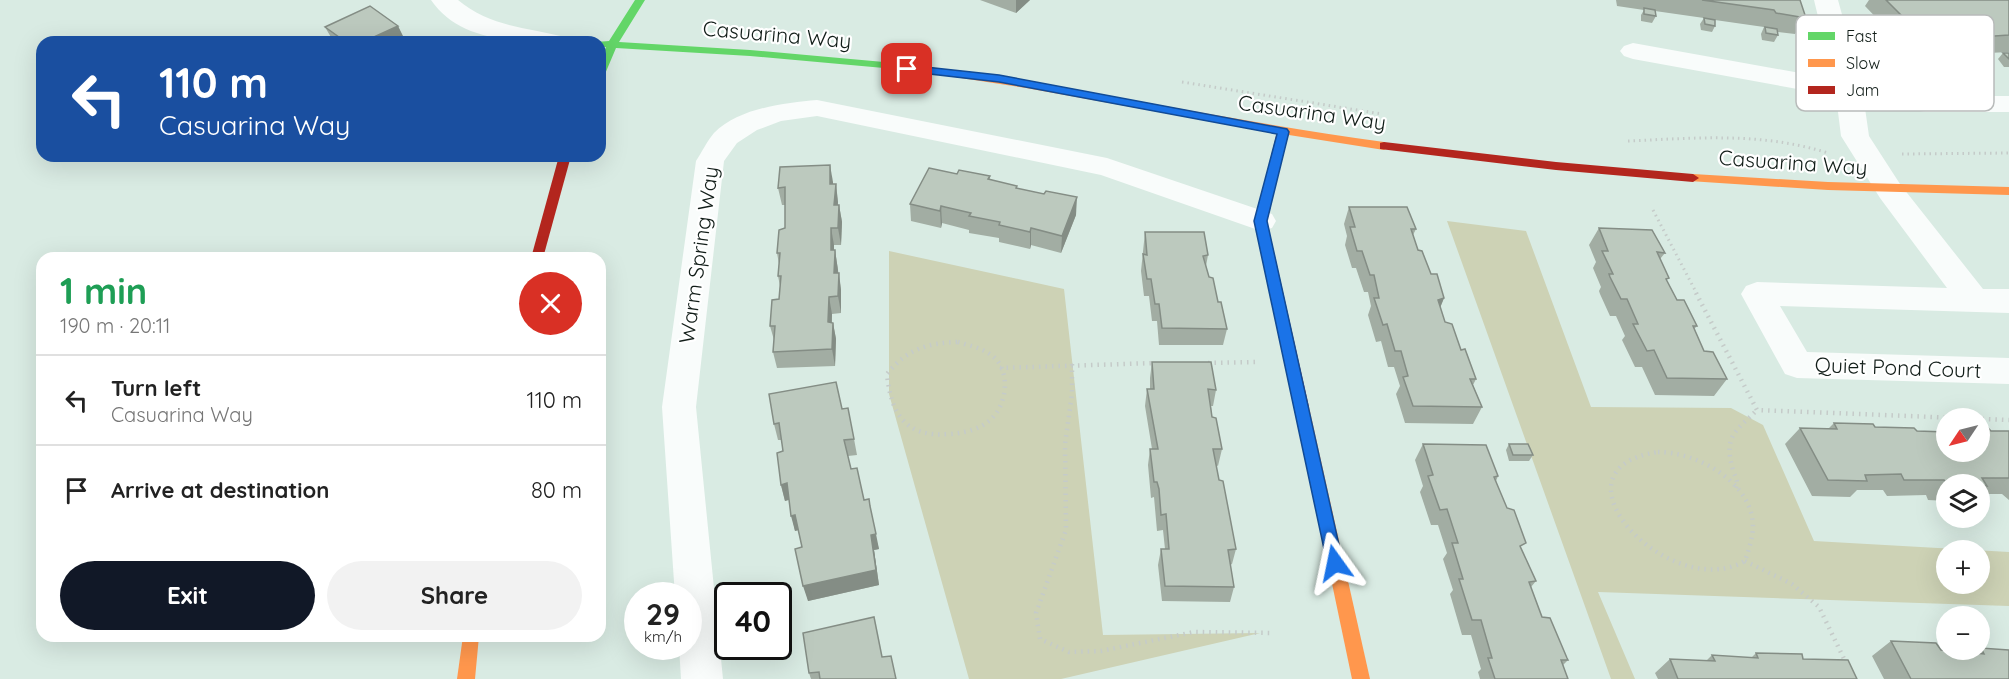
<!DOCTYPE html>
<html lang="en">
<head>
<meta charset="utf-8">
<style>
  :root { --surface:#fff; --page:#f2f2f2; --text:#222; --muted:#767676; --line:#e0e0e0; --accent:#111827 }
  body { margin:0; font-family:Quicksand,sans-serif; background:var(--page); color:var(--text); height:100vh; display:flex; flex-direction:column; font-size:22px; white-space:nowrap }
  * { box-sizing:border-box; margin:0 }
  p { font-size:20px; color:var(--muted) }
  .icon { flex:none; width:33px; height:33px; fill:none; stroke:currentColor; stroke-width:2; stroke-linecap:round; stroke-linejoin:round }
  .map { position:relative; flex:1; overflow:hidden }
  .drawer { position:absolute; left:36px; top:252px; width:570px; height:390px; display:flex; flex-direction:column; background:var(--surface); border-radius:18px; box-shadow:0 6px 24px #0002 }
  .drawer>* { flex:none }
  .hud { position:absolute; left:36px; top:36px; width:570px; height:126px; border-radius:18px; box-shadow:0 6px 24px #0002; background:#1a4fa0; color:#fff; overflow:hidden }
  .needle { width:39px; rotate:235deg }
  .buttons { position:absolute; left:1936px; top:408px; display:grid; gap:12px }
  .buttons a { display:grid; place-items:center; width:54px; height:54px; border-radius:50%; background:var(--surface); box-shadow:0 6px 24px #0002; font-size:30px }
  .speed { position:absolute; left:624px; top:582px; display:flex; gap:12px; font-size:30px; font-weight:700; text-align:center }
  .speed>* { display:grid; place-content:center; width:78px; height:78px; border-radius:50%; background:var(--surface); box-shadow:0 6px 24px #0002; line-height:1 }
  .speed small { font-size:15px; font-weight:400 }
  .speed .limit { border:3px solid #111; border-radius:9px; background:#fff; color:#111 }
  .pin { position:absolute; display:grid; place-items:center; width:51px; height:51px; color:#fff; margin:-26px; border-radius:12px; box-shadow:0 3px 9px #0006 }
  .me { position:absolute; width:66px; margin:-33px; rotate:348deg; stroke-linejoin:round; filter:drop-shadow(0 0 4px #0008) }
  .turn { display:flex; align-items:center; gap:21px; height:126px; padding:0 24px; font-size:27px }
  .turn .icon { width:78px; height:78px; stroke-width:2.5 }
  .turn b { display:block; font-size:42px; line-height:51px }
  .round { display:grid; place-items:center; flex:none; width:63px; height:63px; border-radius:32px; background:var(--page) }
  .summary { display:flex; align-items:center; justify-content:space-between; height:102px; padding:0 24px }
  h1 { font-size:36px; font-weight:700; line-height:45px; color:#1e9e55 }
  .cta { display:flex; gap:12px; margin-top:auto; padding:12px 24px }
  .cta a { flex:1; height:69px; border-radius:36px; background:var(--accent); color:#fff; font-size:24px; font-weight:700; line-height:69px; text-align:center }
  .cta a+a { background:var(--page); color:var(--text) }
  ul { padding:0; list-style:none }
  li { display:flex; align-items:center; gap:18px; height:90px; padding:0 24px; border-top:2px solid var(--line) }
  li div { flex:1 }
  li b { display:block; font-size:22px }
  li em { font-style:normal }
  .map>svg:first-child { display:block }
  .green { fill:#cdd2b5; fill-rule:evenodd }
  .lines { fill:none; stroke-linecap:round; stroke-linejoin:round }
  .path-far1 { stroke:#c5cbc9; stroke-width:3; stroke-dasharray:1.5 4; stroke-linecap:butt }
  .path { stroke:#c5cbc9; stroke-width:4.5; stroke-dasharray:1.5 5; stroke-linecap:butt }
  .street { fill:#f9fcfb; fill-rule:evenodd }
  .fast { fill:#63d668; fill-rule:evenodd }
  .slow { fill:#ff974d; fill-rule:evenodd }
  .jam { fill:#b3261e; fill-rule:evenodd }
  .wall { fill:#a2ada3 }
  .shaded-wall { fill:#848d85 }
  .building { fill:#bcc9be; stroke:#848d85; stroke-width:1.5 }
  .route { fill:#1a73e8; stroke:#114b97; stroke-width:1.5 }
  .labels { text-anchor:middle; stroke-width:4.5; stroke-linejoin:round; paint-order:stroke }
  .street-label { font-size:21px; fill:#111d18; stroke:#fff }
  .key { fill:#fff; stroke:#b8bbba; stroke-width:1.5 }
  .key-label { font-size:16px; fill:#111d18 }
</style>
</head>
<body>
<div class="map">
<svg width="2009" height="679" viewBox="0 0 2009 679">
  <rect width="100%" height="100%" fill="#d9ebe3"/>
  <g class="green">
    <path d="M1447 221 1526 231 1591 407 1731 408 1763 425 1814 541 2009 552V606L1598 592 1635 679H1611ZM1947 550H1980V584H1947Z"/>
    <path d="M889 251 1064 289 1103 635 1260 633 1061 679H969L889 394Z"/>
  </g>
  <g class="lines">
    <g class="path-far1">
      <path d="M1182 82 1382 114"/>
      <path d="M1628 141C1696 138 1762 132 1828 153"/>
      <path d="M1902 154 2009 153"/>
      <path d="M1653 210 1697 294"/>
    </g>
    <g class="path">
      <path d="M1696 293 1757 410 2009 420"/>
      <path d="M958 342C971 346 986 349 996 359 1011 376 1006 407 989 421 978 430 963 433 950 434 905 438 891 414 887 374 907 349 927 343 958 342Z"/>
      <path d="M1208 363 1257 362"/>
      <path d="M1072 364V394L1065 444 1066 530 1036 613 1040 639 1069 652 1101 651 1194 632 1274 633"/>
      <path d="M1000 368 1155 363"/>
      <path d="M1658 452C1694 452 1743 477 1752 516 1755 532 1750 546 1745 561 1670 604 1541 469 1658 452Z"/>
      <path d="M1736 488C1739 481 1735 477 1733 470 1723 436 1736 431 1757 410"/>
      <path d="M1745 561 1792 584 1819 607 1847 665"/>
    </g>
    <g class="street">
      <path d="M431 0H458C490 27 526 27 565 37L569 42C522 42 461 44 431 0Z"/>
      <path d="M1814 0H1838L1861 84 1925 96H2009V112H1925L1864 101 1869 136 1900 184 1983 289H2009V313L1780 306 1807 352 2009 358V384L1797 378 1785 374 1741 294 1746 286 1757 282 1947 288 1880 198 1841 136 1836 96 1633 59 1624 56 1620 51 1624 46 1633 43 1833 79Z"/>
      <path d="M817 100 1107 158 1272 214 1276 221 1272 228 1261 231 1101 175 817 116 781 121 757 130 737 143 724 161 696 407 723 679H681L679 646H688V596H675L662 407 696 161C702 152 707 141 714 133 739 108 784 103 817 100Z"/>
    </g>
    <path class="fast" d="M635 0H645L619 42 750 50 906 64 911 67 906 70 750 56 616 48 605 74 600 77V61L606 47H600V42H596L609 41Z"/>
    <g class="slow">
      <path d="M906 64C1066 85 1224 120 1384 142L1390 146 1384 150 1264 131 1026 88 902 69V65Z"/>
      <path d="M1693 174 1828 182 2009 187V195L1828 190 1689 181 1687 178 1689 175Z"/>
      <path d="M1302 401 1307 403 1309 407 1370 679H1352L1295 407 1297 403Z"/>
      <path d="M463 636H479L475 679H457Z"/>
    </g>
    <g class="jam">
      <path d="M1283 128 1289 132 1267 221 1309 407 1307 411H1297L1295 407 1255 221 1277 132Z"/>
      <path d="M1384 142 1556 162 1693 174 1699 178 1693 182 1556 170 1380 149V143Z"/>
      <path d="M559 156H571L543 258H531Z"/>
    </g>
  </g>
  <g class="wall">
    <path d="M980 0H1030L1016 13Z"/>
    <path d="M1616 0H1800L1806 18 1795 34 1778 32V35L1774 42 1762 40 1761 34 1764 27 1715 20V26L1712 32 1701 30 1700 24 1704 18 1655 11 1656 16 1652 23 1641 21V15L1644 10 1617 6Z"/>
    <path d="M1869 0H2009V52L1967 54 1964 51 1911 54 1865 6Z"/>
    <path d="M398 26 403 38 410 42H335L332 39 325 27Z"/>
    <path d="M1943 53 1962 61 1957 68H1946L1938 60Z"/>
    <path d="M2003 53H2009V67H2004L1998 59Z"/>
    <path d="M957 174 990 176V180L1017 188 1076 215 1061 253 1031 245 1030 249 999 242V238L969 233V230L942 223 941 228 911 221 910 204Z"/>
    <path d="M833 182V184H836L838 205H839L842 222 841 245H834V250H835L841 290V313L832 314V323H833L836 339 835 366 777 368 773 352 774 340 770 326 779 299 780 286 778 276 779 264 777 253 785 228V205H782L778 188Z"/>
    <path d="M1349 207 1416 229 1413 235 1418 250 1444 298 1440 308 1445 322 1476 379 1473 385 1482 407 1473 424 1405 423 1396 394 1400 386 1394 367H1388L1381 341 1376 342 1368 315 1371 306 1368 292H1364L1356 268H1352L1345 245 1347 236 1344 224Z"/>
    <path d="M1599 228 1665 253 1660 259 1667 281 1677 300 1697 326 1694 329 1704 351 1727 379 1714 396 1655 395 1642 367H1635L1622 340 1625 336 1616 316H1610L1600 294 1599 291 1601 287 1593 268 1596 262 1589 245Z"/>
    <path d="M1145 232 1208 255 1206 266 1209 277 1227 329 1223 345H1159L1157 321H1152L1149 296H1144L1141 271Z"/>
    <path d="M1152 362 1216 390 1213 406H1211L1212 417 1222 449 1218 466 1216 465 1219 480 1236 549 1232 564 1230 565 1234 587 1230 602 1162 601 1158 565 1161 549H1165L1163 530 1157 531 1154 497 1151 498 1148 465 1150 449H1152L1145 406 1147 389H1150V378Z"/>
    <path d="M842 409 854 439 857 455 848 456 851 469 864 500 879 549 874 550 879 585 808 601 802 547 798 530 795 531 789 500 785 501 781 485 783 451 782 440H778L774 424Z"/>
    <path d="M1834 423 1917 431H1944L1947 429V452L1991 431H2009V500L2002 494H1980V484H1947V501L1928 500 1926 495 1887 496 1883 490H1857L1850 497 1812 496 1785 444 1800 428 1828 429Z"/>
    <path d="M1423 444 1498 476 1496 481 1521 550 1536 581 1531 587 1542 617 1568 660 1563 665 1568 679H1480L1478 672 1481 669 1471 635H1462L1450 594 1453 590 1443 559 1447 553 1438 525H1431L1420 492 1423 486 1415 460Z"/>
    <path d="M1509 444 1533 455 1529 461H1509L1506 450Z"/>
    <path d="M1891 641 1941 650 1973 653 1981 648 2009 679H1884L1872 656Z"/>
    <path d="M1756 653 1803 659 1857 679H1658L1655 673 1670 659 1706 661 1712 655 1751 658Z"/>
    <path d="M882 657 896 679H811L809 673Z"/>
  </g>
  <g class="shaded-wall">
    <path d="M1016 0H1030L1016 13Z"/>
    <path d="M398 26 404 38 395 42H363Z"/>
    <path d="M830 165 833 182V201L830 184Z"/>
    <path d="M836 184 838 202 837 222 834 205Z"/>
    <path d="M1077 197 1076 215 1061 253 1062 236Z"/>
    <path d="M839 205 842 222 841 245 838 228Z"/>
    <path d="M941 206 942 223 941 228 940 211Z"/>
    <path d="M831 228 834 245V251L831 250Z"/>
    <path d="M1031 228V245L1030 249V232Z"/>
    <path d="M835 250 838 270 837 290 834 273Z"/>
    <path d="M839 273 841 290V313L838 296Z"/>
    <path d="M829 297 832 314 831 339 828 322Z"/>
    <path d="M1444 298 1437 315 1438 300Z"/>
    <path d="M833 323 836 339 835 366 832 349Z"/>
    <path d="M787 483 791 499 785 501 781 485Z"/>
    <path d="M795 515 799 530 795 531 791 516Z"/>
    <path d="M876 534 879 549 874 550 879 585 808 601 803 586 871 535Z"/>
  </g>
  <g class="building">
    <path d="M1702 0H1800L1806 18 1776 13 1774 10Z"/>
    <path d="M1886 0H2009V35L1980 37 1977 34 1923 37Z"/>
    <path d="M370 6 398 26 363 42H346L325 27Z"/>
    <path d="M1644 8 1655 10 1656 16 1644 14Z"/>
    <path d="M1704 18 1715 20V26L1705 24Z"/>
    <path d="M1765 27 1777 29 1778 35 1766 33Z"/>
    <path d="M399 36 410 42H388Z"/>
    <path d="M2003 53H2009V59Z"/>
    <path d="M830 165V184H836L834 205H839L838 228H831V250H835V253L834 273H839L838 296 829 297 828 322 833 323 832 349 773 352 775 326H770L772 300 779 299 781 276H778L780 253H777L779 230 785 228V187L778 188 780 167Z"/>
    <path d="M929 168 957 174 959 170 990 176 988 179 1017 186 1016 188 1044 194 1046 191 1077 197 1062 236 1031 228 1030 232 999 225 1000 222 969 216 971 213 945 207 941 206 940 211 910 204Z"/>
    <path d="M1349 207H1407L1416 229H1411L1418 250 1422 251 1431 274H1437L1444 298 1438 300 1445 322 1452 324 1461 350 1465 349 1476 379H1470L1482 407 1413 406 1403 377 1408 376 1401 351H1395L1387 324 1383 325 1374 298H1379L1374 275H1370L1362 251H1357L1350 227H1355Z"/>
    <path d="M1599 228 1652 230 1665 253 1657 252 1669 278 1666 279 1677 300H1684L1697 326H1693L1704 351 1713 352 1727 379 1667 378 1654 350 1647 351 1633 324H1638L1627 299H1621L1610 277 1609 274H1613L1602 251H1608Z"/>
    <path d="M1145 232H1204L1208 255 1203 256 1209 277 1213 278 1218 302H1221L1227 329 1162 328 1159 304H1155L1151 279H1147L1143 254 1147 255Z"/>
    <path d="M1152 362H1211L1216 390 1208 389 1212 417 1216 418 1222 449H1213L1219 480 1223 481 1236 549 1228 550 1234 587 1165 586 1161 549H1169L1166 514 1161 515 1159 489 1157 482H1154L1150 449H1158L1147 389H1154Z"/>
    <path d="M836 382 842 409 848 408 854 439 844 440 851 469 857 468 864 500 869 499 870 506 876 534 871 535 876 570 803 586 795 549 802 547 795 515 791 516 787 483 781 485 777 453 783 451 779 423 774 424 769 394Z"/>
    <path d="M1834 423 1873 424 1875 427 1914 428 1917 431 1947 432V452H1980V427H1987L1991 431H2009V478H1982L1987 486 1980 485V484H1947L1944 480H1904L1901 474 1865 475 1867 481 1828 480 1800 428 1837 429Z"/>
    <path d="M1423 444 1486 445 1498 476 1494 477 1507 508 1514 510 1526 543 1520 546 1536 581 1529 582 1542 617 1550 618 1567 658 1568 660H1561L1568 679H1495L1488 658H1492L1481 620H1472L1459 579H1463L1452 543H1458L1447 509 1440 510 1428 476 1433 475Z"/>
    <path d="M1509 444H1528L1533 455H1513Z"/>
    <path d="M874 617 882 657 891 656 896 679H820L819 672 809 673 803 633Z"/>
    <path d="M1891 641 1936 643 1941 650 1984 654 1981 648 2009 650V679H1911Z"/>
    <path d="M1756 653 1802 654 1803 659 1848 660 1857 679H1678L1670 659 1715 661 1712 655 1758 658Z"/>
  </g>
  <path class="route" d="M907 65 999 75 1287 129 1289 132 1267 221 1343 563 1341 568 1335 570 1330 568 1327 563 1254 221 1277 134 999 82 904 71V66Z"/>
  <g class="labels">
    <g class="street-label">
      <text transform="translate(777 35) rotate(5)" y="7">Casuarina Way</text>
      <text transform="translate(1312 113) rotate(8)" y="7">Casuarina Way</text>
      <text transform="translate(1793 163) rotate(4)" y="7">Casuarina Way</text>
      <text transform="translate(699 255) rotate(-82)" y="7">Warm Spring Way</text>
      <text transform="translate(1898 368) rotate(2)" y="7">Quiet Pond Court</text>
    </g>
  </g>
  <rect x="1796" y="15" width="198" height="96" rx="9" class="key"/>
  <rect x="1808" y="32" width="27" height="8" fill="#63d668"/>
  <rect x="1808" y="59" width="27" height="8" fill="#ff974d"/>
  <rect x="1808" y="86" width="27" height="8" fill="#b3261e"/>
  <g class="key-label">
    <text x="1846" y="42">Fast</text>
    <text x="1846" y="69">Slow</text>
    <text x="1846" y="96">Jam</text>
  </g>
</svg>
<div class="buttons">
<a><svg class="needle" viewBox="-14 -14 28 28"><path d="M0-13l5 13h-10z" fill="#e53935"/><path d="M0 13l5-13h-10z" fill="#767676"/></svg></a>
<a><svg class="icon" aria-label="layers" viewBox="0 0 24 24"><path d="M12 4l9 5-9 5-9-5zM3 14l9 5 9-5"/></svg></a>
<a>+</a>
<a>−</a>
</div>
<div class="speed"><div>29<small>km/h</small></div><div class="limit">40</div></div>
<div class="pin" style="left:907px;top:69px;background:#d93025"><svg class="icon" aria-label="arrive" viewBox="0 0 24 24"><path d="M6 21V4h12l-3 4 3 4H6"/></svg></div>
<svg class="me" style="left:1335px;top:563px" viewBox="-20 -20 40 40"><path d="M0-17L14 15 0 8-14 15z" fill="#1a73e8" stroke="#fff" stroke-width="4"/></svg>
<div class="hud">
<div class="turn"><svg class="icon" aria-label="left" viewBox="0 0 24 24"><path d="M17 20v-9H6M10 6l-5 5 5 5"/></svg><div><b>110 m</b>Casuarina Way</div></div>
</div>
<section class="drawer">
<div class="summary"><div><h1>1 min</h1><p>190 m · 20:11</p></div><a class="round" style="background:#d93025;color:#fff"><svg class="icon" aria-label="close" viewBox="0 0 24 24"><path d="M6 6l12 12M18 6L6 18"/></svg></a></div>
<ul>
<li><svg class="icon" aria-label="left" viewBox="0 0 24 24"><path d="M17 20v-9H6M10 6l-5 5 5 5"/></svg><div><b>Turn left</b><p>Casuarina Way</p></div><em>110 m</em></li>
<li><svg class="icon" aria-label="arrive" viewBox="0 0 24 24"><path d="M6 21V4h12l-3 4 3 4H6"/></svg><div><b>Arrive at destination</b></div><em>80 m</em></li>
</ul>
<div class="cta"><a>Exit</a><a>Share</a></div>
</section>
</div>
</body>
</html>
